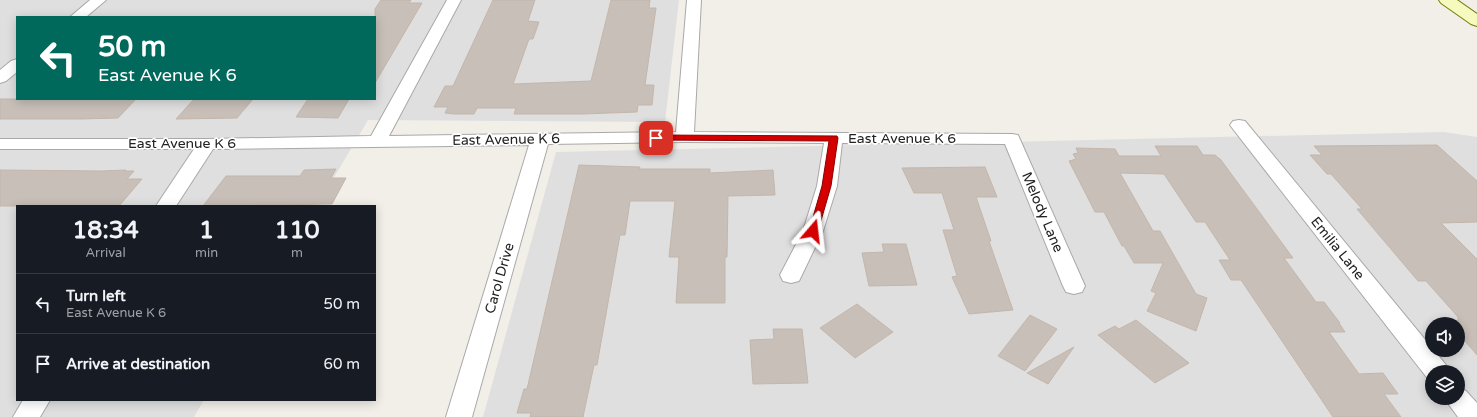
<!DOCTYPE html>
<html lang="en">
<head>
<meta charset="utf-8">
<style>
  :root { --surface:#171b24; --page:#20242c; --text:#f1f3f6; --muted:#9ea1a6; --line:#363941 }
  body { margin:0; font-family:"Varela Round",sans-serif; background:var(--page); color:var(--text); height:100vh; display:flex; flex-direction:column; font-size:15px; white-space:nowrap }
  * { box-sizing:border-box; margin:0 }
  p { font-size:13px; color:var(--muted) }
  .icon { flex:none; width:22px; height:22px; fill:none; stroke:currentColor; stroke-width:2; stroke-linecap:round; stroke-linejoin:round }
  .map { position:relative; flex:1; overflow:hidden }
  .side { position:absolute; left:16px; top:205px; width:360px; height:196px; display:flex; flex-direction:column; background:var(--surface); border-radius:0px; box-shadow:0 2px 10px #0003 }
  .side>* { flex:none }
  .hud { position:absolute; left:16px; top:16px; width:360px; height:84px; border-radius:0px; box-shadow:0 2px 10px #0003; background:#00695c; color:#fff; overflow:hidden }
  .buttons { position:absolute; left:1425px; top:317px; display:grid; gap:8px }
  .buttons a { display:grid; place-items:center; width:40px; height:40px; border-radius:50%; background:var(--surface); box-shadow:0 2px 10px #0003; font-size:20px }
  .pin { position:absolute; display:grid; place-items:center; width:34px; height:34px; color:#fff; margin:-17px; border-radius:8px; box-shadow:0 2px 6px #0006 }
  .me { position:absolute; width:44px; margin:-22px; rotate:17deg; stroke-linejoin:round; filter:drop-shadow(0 0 3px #0008) }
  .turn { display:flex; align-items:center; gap:14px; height:84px; padding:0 16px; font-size:18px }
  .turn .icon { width:52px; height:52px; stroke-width:2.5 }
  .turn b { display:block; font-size:28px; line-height:34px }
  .eta { display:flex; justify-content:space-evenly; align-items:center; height:68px; text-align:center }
  .eta b { font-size:24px; font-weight:700; line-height:28px }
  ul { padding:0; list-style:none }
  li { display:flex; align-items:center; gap:12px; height:60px; padding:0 16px; border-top:1px solid var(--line) }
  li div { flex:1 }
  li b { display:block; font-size:15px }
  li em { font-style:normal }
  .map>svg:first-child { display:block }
  .residential { fill:#e0dfdf; fill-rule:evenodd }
  .building { fill:#c7bfb8; stroke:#c4b6ab }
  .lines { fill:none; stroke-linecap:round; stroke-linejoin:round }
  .street-casing { stroke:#a9a9a9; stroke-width:2 }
  .secondary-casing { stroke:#707d05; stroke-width:2 }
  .street { fill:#fff; fill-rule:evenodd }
  .secondary { fill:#f7fabf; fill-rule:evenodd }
  .route { fill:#d40000; stroke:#8a0000 }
  .labels { text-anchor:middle; stroke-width:3.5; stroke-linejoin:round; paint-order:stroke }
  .street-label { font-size:14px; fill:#222; stroke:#fff }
</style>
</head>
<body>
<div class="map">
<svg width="1477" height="417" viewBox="0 0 1477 417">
  <rect width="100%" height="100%" fill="#f2efe9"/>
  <g class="residential">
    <path d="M0 0H679L665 122 368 120 317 206H17V400H204L194 417H0ZM17 17H375V99H17Z"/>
    <path d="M1444 132 1477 137V417H483L556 152ZM1432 324H1458V350H1432ZM1432 372H1458V398H1432Z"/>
  </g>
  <g class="building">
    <path d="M381 0H411L409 3H422L375 83V9Z"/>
    <path d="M493 0H535L528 21 539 22 533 39H529L513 84 591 81 611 0H650L649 8H656L645 85H654L652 105H638L637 112 583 114H514L516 108H477L474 114H454L445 113 448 107H434L445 86H453Z"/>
    <path d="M0 99H136L118 118 81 119H0Z"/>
    <path d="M194 99H253L237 118 176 119Z"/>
    <path d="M308 99H349L338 118 296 117Z"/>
    <path d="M1437 145 1477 181V222L1441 223 1477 259V355L1458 333V317L1426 281H1418L1357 209H1362L1331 174H1327L1310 155H1322L1314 146Z"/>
    <path d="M1155 146H1197L1203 155H1215L1221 160 1293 258H1284L1316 302H1324L1340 323H1339L1345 332H1329L1359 374 1383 373 1398 394H1384L1401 417H1333L1241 280H1231L1219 260H1230L1205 222H1196L1164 174 1120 173 1153 231H1160L1196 294 1207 298 1196 331 1147 311 1156 293 1151 291 1163 263H1134L1124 246H1122L1104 212H1095L1069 161 1076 159 1073 154 1078 153 1076 148 1115 149 1119 156H1161Z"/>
    <path d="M579 165 640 167 639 169H710V173L773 170 775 195 728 196 727 257H725V303H676L679 257H669L675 201H630L625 235H620L597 365H594L583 417H530L531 413H517L524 389H527Z"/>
    <path d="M985 167 997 197H976L991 241H989L1013 310 969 314 952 277 957 276 943 230H954L942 193H914L902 168Z"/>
    <path d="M336 169 331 178H346L332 204 203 206 226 176H300L304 170Z"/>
    <path d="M0 170 101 171 126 170 125 171H134L127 179H142L119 206H0Z"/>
    <path d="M882 244H906L917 285 869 286 862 253 884 252Z"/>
    <path d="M857 304 893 332 855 358 820 328Z"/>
    <path d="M1030 315 1057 329 1025 371 998 356Z"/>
    <path d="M1136 320 1189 363 1155 383 1098 335 1115 326 1119 329Z"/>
    <path d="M773 329H802L808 383 753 384 750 340 774 339Z"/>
    <path d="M1074 347 1048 384 1027 373Z"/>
  </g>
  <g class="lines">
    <defs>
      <g id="street">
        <path d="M90 0H106L86 17H70Z"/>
        <path d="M447 0H461L389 136 676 132 687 0H701L694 132 1012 134 1018 135 1085 286 1082 292 1074 294 1066 292 1063 286 1005 144 842 143 837 186 823 231 799 281 791 283 783 281 780 275 803 231 817 186 824 143 685 142 548 144 472 417H446L529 145 213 149 176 206H156L194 149H0V139H207L371 136Z"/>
        <path d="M17 59V72L6 81 0 83V70L11 61Z"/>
        <path d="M1239 120 1245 121 1446 365 1449 372H1432V380L1428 379 1233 129 1230 125 1233 121Z"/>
        <path d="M1458 388 1466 391 1477 403V417H1458L1444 398H1458Z"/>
        <path d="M23 400H50L40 417H13Z"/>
      </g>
      <path id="secondary" d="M1439 0H1457L1477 14V26L1471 24 1441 3Z"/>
    </defs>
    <use href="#street" class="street-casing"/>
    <use href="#secondary" class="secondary-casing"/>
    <use href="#street" class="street"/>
    <use href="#secondary" class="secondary"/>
  </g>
  <path class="route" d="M656 135 837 136 838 138 831 186 818 231 813 234 809 231 822 186 829 141 653 140 651 138 653 136Z"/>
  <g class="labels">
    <g class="street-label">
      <text x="902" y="143">East Avenue K 6</text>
      <text transform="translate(506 139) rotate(-1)" y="5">East Avenue K 6</text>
      <text x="182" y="148">East Avenue K 6</text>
      <text transform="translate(1043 212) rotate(67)" y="5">Melody Lane</text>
      <text transform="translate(1338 248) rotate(51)" y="5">Emilia Lane</text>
      <text transform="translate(499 278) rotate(-74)" y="5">Carol Drive</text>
    </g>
  </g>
</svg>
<div class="buttons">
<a><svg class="icon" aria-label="sound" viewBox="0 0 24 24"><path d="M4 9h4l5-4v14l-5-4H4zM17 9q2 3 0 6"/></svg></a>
<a><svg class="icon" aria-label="layers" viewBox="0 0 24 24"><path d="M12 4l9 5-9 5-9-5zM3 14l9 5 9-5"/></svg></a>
</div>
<div class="pin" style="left:656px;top:138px;background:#d93025"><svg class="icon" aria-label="arrive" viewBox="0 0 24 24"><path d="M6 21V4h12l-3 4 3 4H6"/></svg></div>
<svg class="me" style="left:813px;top:231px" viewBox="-20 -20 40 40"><path d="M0-17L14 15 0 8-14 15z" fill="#d40000" stroke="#fff" stroke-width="4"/></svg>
<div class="hud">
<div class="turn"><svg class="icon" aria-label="left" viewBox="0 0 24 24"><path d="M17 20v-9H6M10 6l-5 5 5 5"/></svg><div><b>50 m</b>East Avenue K 6</div></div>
</div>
<section class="side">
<div class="eta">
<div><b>18:34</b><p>Arrival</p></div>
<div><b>1</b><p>min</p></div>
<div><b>110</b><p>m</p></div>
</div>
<ul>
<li><svg class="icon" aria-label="left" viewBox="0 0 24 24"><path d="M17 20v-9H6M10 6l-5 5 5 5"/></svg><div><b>Turn left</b><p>East Avenue K 6</p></div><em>50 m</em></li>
<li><svg class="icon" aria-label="arrive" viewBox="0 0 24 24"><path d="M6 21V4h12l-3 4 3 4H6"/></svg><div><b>Arrive at destination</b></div><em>60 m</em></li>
</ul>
</section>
</div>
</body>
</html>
